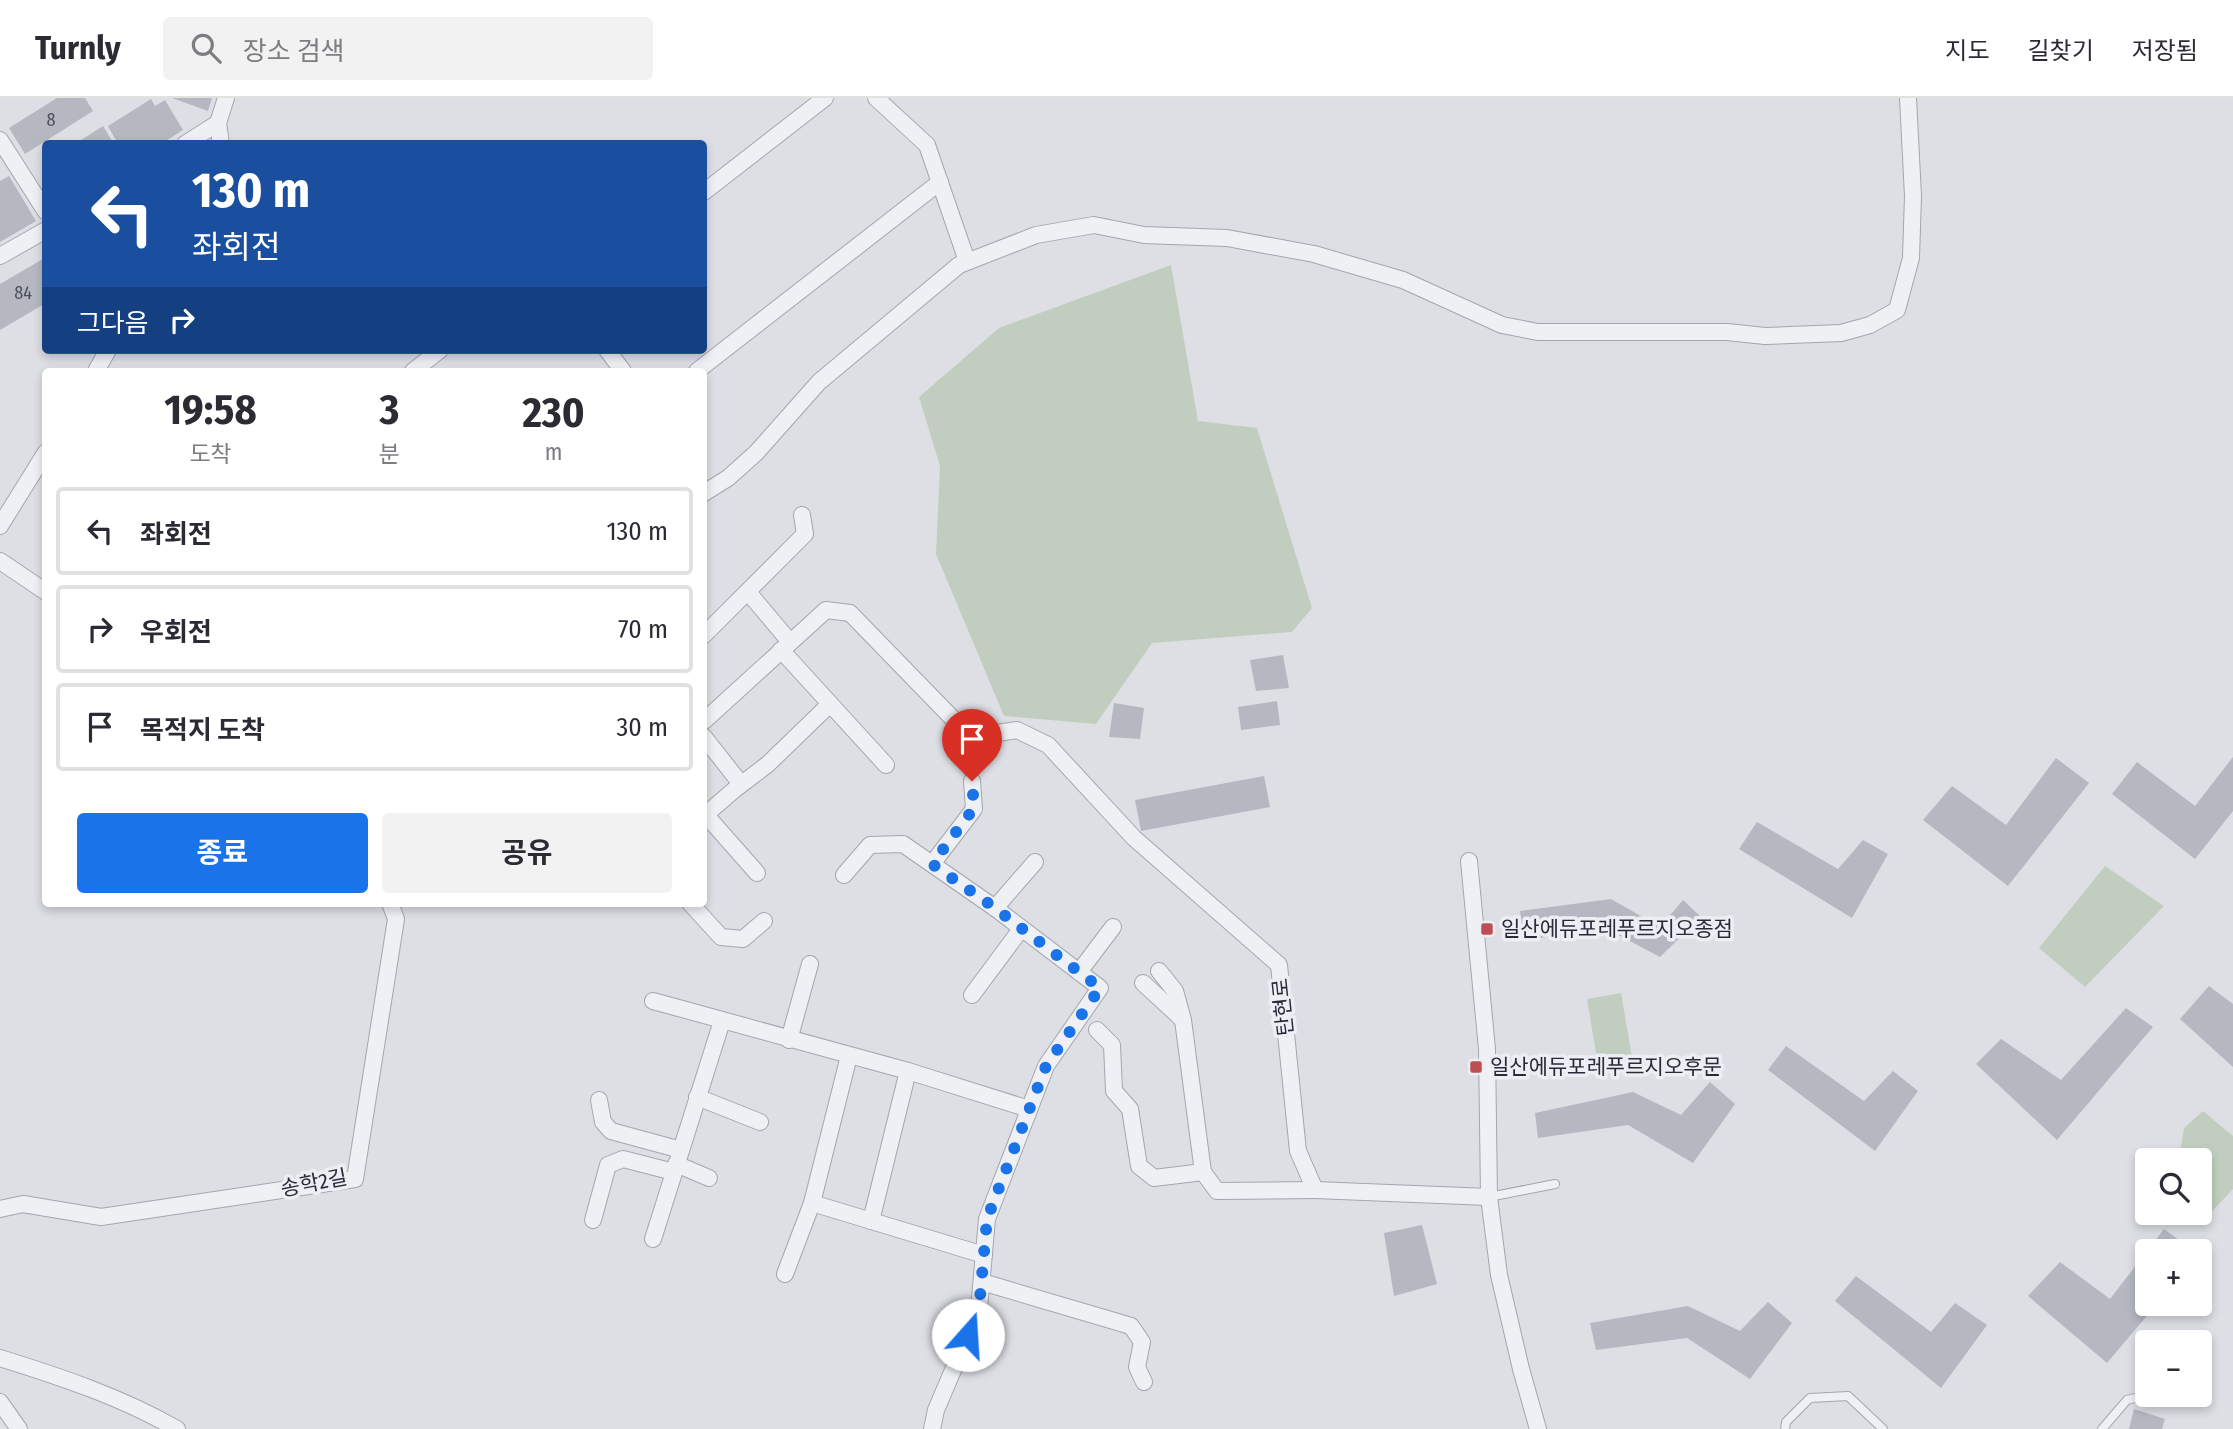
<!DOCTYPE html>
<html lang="ko">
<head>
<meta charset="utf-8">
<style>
  :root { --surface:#fff; --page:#f2f2f3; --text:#2b2b33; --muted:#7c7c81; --line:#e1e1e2; --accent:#1a73e8 }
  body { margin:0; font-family:"Fira Sans Condensed","Noto Sans KR",sans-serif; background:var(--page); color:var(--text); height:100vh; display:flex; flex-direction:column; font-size:26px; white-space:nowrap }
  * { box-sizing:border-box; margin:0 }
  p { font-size:23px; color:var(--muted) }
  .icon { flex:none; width:38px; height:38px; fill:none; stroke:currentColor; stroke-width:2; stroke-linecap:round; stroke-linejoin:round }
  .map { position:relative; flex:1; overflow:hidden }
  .panel { position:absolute; left:42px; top:270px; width:665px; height:539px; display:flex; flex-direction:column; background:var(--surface); border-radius:7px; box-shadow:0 4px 10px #0003 }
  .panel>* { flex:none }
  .guide { position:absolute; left:42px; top:42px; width:665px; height:214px; border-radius:7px; box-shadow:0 4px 10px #0003; background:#1a4fa0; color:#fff; overflow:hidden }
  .fabs { position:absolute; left:2135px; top:1050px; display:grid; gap:14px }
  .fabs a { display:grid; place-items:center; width:77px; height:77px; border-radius:7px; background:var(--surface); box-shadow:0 4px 10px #0003; font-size:35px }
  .pin { position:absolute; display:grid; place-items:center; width:60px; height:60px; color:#fff; margin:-72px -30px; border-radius:50% 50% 50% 0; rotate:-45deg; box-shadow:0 0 7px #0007 }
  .pin .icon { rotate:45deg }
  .me { position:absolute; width:77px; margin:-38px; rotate:19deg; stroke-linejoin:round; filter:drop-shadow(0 0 5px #0008) }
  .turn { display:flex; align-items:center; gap:24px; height:147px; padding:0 35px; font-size:32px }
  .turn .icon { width:91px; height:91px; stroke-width:2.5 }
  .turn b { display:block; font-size:49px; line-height:60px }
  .then { display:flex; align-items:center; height:66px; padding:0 35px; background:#0003; gap:14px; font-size:26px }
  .eta { display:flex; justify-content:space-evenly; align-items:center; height:119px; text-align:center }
  .eta b { font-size:42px; font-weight:700; line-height:49px }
  .button { display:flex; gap:14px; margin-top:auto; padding:14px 35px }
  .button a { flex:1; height:80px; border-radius:7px; background:var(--accent); color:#fff; font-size:28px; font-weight:700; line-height:80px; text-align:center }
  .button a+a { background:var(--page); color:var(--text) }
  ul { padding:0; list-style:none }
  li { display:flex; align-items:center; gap:21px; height:88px; margin:0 14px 10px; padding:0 21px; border:4px solid var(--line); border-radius:7px }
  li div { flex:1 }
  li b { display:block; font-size:26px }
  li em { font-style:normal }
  header { display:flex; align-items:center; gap:42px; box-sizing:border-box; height:98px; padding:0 35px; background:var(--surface); border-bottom:2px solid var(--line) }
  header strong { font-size:33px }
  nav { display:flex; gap:38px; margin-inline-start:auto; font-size:24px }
  .search { width:490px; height:63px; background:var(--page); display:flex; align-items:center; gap:18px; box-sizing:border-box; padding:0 24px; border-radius:7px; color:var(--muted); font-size:26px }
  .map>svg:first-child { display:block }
  .green { fill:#c1cebf }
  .building { fill:#b5b8c1 }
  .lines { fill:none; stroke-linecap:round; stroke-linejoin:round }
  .service-casing { stroke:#a3a6ae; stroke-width:10 }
  .minor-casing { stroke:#a3a6ae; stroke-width:18 }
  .service { stroke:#eff0f4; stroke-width:8 }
  .minor { stroke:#eff0f4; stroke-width:16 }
  .route { stroke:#1a73e8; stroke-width:12; stroke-dasharray:0 21.6 }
  .poi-dot { fill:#bd4f53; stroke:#eceef3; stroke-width:2.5 }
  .labels { text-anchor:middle; stroke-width:7; stroke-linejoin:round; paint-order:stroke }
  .number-label { font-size:18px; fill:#4b4f5b }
  .poi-label { font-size:21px; fill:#282c39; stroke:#eceef3; text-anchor:start }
  .street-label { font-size:21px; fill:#282c39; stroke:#eceef3 }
</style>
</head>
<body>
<header>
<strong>Turnly</strong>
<div class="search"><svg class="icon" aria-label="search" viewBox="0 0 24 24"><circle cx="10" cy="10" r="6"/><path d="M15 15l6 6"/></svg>장소 검색</div>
<nav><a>지도</a><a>길찾기</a><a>저장됨</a></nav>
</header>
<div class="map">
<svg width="2233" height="1331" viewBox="0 0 2233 1331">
  <rect width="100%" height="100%" fill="#dddfe5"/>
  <g class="green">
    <path d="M1171 167 1198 323 1257 330 1312 510 1292 534 1152 545 1096 626 1004 618 936 456 940 368 919 299 999 230Z"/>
    <path d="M2105 768 2164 808 2085 889 2039 850Z"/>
    <path d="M1621 895 1633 965 1598 967 1587 901Z"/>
    <path d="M2203 1013 2233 1038V1091L2203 1123 2192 1115H2200V1062H2179L2184 1030Z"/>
  </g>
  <g class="building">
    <path d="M57 0H85L93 13 25 56 9 30Z"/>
    <path d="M172 0H212L208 13Z"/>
    <path d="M151 1 155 8 165 2 183 32 161 46H118L108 28Z"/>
    <path d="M103 28 114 46H75Z"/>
    <path d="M9 78 36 123 0 144V83Z"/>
    <path d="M43 161 46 165V205L0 232V186Z"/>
    <path d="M1283 557 1289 590 1256 593 1250 562Z"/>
    <path d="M1277 603 1280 627 1241 632 1238 609Z"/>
    <path d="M1114 605 1144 610 1140 641 1109 639Z"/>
    <path d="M2233 659V713L2195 761 2112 696 2137 664 2195 708Z"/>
    <path d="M2056 660 2089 685 2008 788 1923 722 1952 688 2006 727Z"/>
    <path d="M1264 678 1270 709 1141 733 1135 702Z"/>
    <path d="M1757 724 1838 771 1863 742 1888 756 1852 820 1739 751Z"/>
    <path d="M1611 801 1660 829 1683 802 1701 819 1660 859 1607 831 1524 842 1520 813Z"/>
    <path d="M2209 888 2233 906V969L2180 921Z"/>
    <path d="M2126 910 2153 929 2057 1042 1976 966 2001 941 2061 982Z"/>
    <path d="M1786 948 1864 1003 1893 973 1918 993 1875 1053 1768 972Z"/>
    <path d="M1710 984 1735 1006 1693 1065 1628 1027 1538 1040 1535 1015 1633 994 1681 1017Z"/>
    <path d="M1422 1127 1437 1186 1394 1198 1384 1135Z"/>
    <path d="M2164 1131 2194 1153H2147V1206H2157L2107 1265 2028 1198 2060 1164 2110 1201Z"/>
    <path d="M1856 1178 1931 1234 1955 1205 1987 1227 1941 1290 1835 1203Z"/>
    <path d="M1768 1204 1792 1225 1750 1281 1687 1240 1596 1252 1590 1225 1688 1208 1740 1233Z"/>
    <path d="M2134 1311 2165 1321 2162 1331H2129Z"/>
  </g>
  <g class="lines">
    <defs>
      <g id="service">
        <path d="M1489 1099 1555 1086"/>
        <path d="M1785 1331 1786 1324 1810 1300 1848 1298 1883 1331"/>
        <path d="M2102 1331 2127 1302 2147 1297"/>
      </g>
      <g id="minor">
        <path d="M876 0 927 47 967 163"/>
        <path d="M218 25 221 46"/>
        <path d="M0 42 46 114"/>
        <path d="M185 46 218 25 226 0"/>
        <path d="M704 94 825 0"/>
        <path d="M0 158 46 132"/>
        <path d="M607 252 623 273"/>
        <path d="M96 273 108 252"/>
        <path d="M413 273 440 252"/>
        <path d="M697 273 940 84"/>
        <path d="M704 395 728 380 756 355 819 284 959 167 1036 137 1094 127 1144 137 1227 140 1314 156 1403 182 1502 227 1538 234H1727L1765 238 1841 235 1870 227 1897 212 1911 160 1913 98 1908 0"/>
        <path d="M0 428 46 354"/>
        <path d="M0 463 46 494"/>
        <path d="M748 494 790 544"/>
        <path d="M704 537 805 436 802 417"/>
        <path d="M781 552 886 667"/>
        <path d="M704 623 826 512 850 515 956 624 985 637 1017 632 1048 647 1134 740 1279 867 1298 1053 1315 1092 1489 1099"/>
        <path d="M704 639 741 686 704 718"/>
        <path d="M738 689 768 666 830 606"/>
        <path d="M705 716 757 775"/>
        <path d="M1469 763 1487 951 1489 1099 1499 1177 1521 1271 1538 1331"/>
        <path d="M932 766 974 711 972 683"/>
        <path d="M844 777 870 747 903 746 995 810 1100 890 1046 968 987 1121 979 1211 936 1312 932 1331"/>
        <path d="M690 805 721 839 743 841 764 823"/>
        <path d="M995 810 1035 764"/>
        <path d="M1159 873 1175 893 1183 922 1203 1074 1217 1093 1315 1092"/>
        <path d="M1079 874 1113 829"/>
        <path d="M1143 885 1181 920"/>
        <path d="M972 897 1021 831"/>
        <path d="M653 903 908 973 1029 1011"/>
        <path d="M1097 932 1112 947 1114 993 1130 1011 1139 1068 1154 1080 1203 1074"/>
        <path d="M789 942 810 866"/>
        <path d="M849 958 812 1105 984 1157"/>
        <path d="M697 999 760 1024"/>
        <path d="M599 1002 603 1024 611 1033 681 1052"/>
        <path d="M676 1066 709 1080"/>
        <path d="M0 1111 23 1106 101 1119 355 1081 396 821 390 805"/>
        <path d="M593 1122 608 1067 623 1061 674 1074"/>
        <path d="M871 1123 908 973"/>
        <path d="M653 1141 722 923"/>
        <path d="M785 1176 812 1105"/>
        <path d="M982 1184 1131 1228 1142 1244 1137 1269 1144 1284"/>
        <path d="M0 1260C61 1279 121 1299 177 1331"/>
        <path d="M0 1304 19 1331"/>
      </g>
    </defs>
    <use href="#service" class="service-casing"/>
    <use href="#minor" class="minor-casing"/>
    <use href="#service" class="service"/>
    <use href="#minor" class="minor"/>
  </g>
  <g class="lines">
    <path class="route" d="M968 1237 979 1211 987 1121 1046 968 1100 890 995 810 932 766 974 710 972 683"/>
  </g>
  <g class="poi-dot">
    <rect x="1480" y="824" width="14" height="14" rx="3.5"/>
    <rect x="1469" y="962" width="14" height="14" rx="3.5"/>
  </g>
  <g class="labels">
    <g class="number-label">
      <text x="51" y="28">8</text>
      <text x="23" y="201">84</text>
    </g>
    <g class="poi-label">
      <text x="1501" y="838">일산에듀포레푸르지오종점</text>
      <text x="1490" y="976">일산에듀포레푸르지오후문</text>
    </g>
    <g class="street-label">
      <text transform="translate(1283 909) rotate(-96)" y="7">탄현로</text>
      <text transform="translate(314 1085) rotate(-11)" y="7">송학2길</text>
    </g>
  </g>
</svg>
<div class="fabs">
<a><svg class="icon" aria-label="search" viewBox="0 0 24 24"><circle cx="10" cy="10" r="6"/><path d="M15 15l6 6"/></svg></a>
<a>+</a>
<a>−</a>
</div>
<div class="pin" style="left:972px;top:683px;background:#d93025"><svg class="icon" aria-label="arrive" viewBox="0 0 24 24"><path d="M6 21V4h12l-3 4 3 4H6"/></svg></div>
<svg class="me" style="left:968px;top:1237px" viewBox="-20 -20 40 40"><circle r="19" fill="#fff"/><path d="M0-13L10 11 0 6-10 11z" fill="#1a73e8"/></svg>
<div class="guide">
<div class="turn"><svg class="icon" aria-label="left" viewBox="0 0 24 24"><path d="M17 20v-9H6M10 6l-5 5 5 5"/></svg><div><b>130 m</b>좌회전</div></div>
<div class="then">그다음<svg class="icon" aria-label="right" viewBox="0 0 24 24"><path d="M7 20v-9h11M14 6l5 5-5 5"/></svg></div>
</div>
<section class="panel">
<div class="eta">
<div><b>19:58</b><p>도착</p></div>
<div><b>3</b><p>분</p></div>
<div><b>230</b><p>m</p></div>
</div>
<ul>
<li><svg class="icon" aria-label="left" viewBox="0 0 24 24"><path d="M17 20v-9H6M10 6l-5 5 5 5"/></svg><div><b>좌회전</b></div><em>130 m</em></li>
<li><svg class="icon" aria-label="right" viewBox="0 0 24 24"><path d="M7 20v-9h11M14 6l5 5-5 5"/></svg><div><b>우회전</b></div><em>70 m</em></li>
<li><svg class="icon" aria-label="arrive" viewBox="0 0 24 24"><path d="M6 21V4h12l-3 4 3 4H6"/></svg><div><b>목적지 도착</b></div><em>30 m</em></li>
</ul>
<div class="button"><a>종료</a><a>공유</a></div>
</section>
</div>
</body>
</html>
